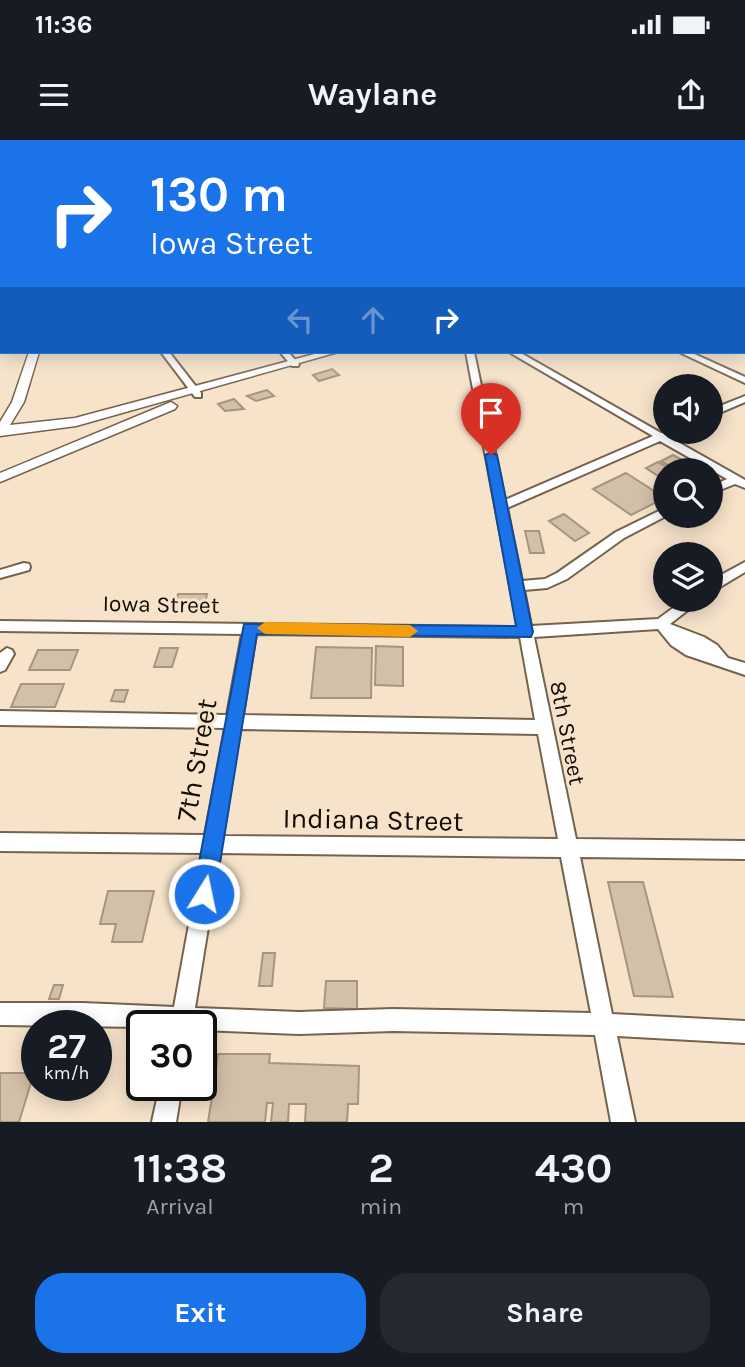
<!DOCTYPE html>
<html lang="en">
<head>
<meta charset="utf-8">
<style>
  :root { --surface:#171b24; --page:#242831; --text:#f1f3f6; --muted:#9ea1a6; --accent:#1a73e8 }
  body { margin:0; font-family:Karla,sans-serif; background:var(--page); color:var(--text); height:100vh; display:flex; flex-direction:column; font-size:26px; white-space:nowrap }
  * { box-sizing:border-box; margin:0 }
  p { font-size:23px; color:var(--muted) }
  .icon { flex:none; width:38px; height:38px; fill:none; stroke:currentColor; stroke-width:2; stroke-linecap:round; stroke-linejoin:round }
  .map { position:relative; height:982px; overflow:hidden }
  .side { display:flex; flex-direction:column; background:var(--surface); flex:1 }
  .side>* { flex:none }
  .hud { position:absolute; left:0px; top:0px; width:746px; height:214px; box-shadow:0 4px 18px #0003; background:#1a73e8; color:#fff; overflow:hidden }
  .tools { position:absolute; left:653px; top:234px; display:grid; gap:14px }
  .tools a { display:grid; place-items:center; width:70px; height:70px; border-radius:50%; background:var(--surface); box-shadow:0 4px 18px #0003; font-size:35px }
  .speed { position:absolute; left:21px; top:870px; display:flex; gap:14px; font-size:35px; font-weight:700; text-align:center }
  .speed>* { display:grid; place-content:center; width:91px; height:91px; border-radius:50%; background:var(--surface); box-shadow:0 4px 18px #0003; line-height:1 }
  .speed small { font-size:18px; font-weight:400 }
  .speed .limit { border:4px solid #111; border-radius:10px; background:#fff; color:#111 }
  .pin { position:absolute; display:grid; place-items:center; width:60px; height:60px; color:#fff; margin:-72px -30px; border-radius:50% 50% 50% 0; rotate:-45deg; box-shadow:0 0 7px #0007 }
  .pin .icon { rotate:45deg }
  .me { position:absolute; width:77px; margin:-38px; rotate:10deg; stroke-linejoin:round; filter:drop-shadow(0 0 5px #0008) }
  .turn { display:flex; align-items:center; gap:24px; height:147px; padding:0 35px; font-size:32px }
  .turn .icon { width:91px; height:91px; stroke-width:2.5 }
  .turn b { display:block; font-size:49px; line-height:60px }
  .lanes { display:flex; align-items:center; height:66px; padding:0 35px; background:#0003; justify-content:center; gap:35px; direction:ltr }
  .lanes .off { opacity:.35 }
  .eta { display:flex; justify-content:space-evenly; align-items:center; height:119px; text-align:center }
  .eta b { font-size:42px; font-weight:700; line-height:49px }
  .primary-button { display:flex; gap:14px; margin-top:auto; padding:14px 35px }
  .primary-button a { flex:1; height:80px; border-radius:28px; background:var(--accent); color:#fff; font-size:28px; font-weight:700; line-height:80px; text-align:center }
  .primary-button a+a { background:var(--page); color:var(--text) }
  .status { display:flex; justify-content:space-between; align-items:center; height:49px; padding:0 35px; background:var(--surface); direction:ltr }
  .status svg { height:19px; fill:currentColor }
  header { display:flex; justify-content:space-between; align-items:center; height:91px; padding:0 35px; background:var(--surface); font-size:32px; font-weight:700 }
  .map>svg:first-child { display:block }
  .building { fill:#d3c0a8; stroke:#a7957e; stroke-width:2 }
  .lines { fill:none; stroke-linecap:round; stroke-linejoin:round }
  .minor-casing { stroke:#74634d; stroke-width:4 }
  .major-casing { stroke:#74634d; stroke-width:3 }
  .minor { fill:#fff; fill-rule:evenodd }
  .major { fill:#fff; fill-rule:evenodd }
  .route { fill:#1a73e8; stroke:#114b97; stroke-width:2 }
  .slow { fill:#f59e0b }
  .labels { text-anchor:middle; stroke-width:6; stroke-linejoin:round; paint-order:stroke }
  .street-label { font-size:23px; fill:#130c05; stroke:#f7e3ca }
  .near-street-label { font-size:28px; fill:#130c05; stroke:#f7e3ca }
</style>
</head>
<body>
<div class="status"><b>11:36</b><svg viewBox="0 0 49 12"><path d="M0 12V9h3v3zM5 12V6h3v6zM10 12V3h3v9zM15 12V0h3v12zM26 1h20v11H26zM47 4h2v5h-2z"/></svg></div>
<header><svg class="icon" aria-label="menu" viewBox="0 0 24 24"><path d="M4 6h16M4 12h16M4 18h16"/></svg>Waylane<svg class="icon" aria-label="share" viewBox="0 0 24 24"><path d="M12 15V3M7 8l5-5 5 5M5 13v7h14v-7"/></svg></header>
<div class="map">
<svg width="745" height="982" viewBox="0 0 745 982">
  <rect width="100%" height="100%" fill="#f7e3ca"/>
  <g class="building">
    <path d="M332 229 339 235 319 241 313 235Z"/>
    <path d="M267 250 274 256 256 261 247 256Z"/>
    <path d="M234 259 244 269 225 271 218 264Z"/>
    <path d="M673 315 686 322 673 328 661 321Z"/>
    <path d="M658 322 671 329 658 336 646 328Z"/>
    <path d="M626 333 665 358 631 375 593 349Z"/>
    <path d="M564 374 589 393 575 401 549 381Z"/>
    <path d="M525 391H539L544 413H530Z"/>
    <path d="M178 454H207L205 464H175Z"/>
    <path d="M376 506 403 507V546L375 545Z"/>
    <path d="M316 507 372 508 371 558H311Z"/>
    <path d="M160 508H178L172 527H154Z"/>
    <path d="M38 510H78L70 530H29Z"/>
    <path d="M21 544H64L55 567H11Z"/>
    <path d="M115 550H128L124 562 111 561Z"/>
    <path d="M608 742H643L673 857 634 856Z"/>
    <path d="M108 751H154L142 802H112L116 784H100Z"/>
    <path d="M263 813H275L272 846H259Z"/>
    <path d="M326 841H357V869L324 868Z"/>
    <path d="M54 845H63L59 859H49Z"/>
    <path d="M218 914H270L269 923 359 926 358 964H348L347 982H305L306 964H289L288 982H271L273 963H267L265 982H208L212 957 205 956 207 944H214Z"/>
    <path d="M0 933H34L19 982H0Z"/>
  </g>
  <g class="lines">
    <defs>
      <g id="minor">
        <path d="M0 116H2L0 121Z"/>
        <rect x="0" y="128" width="2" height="4"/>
        <path d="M0 144H2L0 149Z"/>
        <rect x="744" y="160" width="1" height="5"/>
        <path d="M161 212H169L201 253V257H195Z"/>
        <path d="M280 212H288L299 224 298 226H292Z"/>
        <path d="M466 212H474L505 360 653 296 509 212H519L661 293 671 292 672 294 669 297 745 340V348L735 344 710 354V347L727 339 660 301 507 368 522 441 545 439 557 433 616 392 665 368 666 376 624 398 567 439 547 448 524 450 531 486 658 479 684 460H701L670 484 704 497 717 505 728 518 745 523V535L686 515 671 505 658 489 534 497 576 699 745 701V719L580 717 612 874 745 881V903L617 896 635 982H611L595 895 393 891 299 894 201 890V886L142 887 0 885V863H83L174 867 202 713 0 711V693L205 695 225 588 0 585V571L227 575 242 494 0 491V481L518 487ZM256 494 520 497 535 580 243 575ZM240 589 538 594 558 699 223 696ZM220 713 561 717 591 873 393 869 299 872 195 868Z"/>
        <path d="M679 212H690L745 237V243Z"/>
        <path d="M745 256V262L710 277V270Z"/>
        <path d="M745 422V432L710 453V441Z"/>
        <path d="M24 423 29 424 30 427 29 430 0 438V430Z"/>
        <path d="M7 508 12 510 14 514 5 530 0 532V513Z"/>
        <path d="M160 945H182L176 982H152Z"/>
      </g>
      <g id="major">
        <path d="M29 212H39L24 262 10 285 75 278 322 212H338L76 286 0 296V282L12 262Z"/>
        <path d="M171 262 177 266 175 269 0 342V333Z"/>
      </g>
    </defs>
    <use href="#minor" class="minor-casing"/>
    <use href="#major" class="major-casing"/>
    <use href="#minor" class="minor"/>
    <use href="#major" class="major"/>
  </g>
  <linearGradient id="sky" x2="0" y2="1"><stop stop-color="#a4aeae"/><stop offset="0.43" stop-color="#fbf2e7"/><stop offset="1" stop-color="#fbf2e7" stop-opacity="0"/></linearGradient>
  <rect width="745" height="244" fill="url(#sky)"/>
  <path class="route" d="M491 312 497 315 533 492 531 497 257 494 215 754 212 762 204 765 196 762 193 754 244 484 516 486 485 315Z"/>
  <path class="slow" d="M265 482 410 485 418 491 410 497 265 494 257 488Z"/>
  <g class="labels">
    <g class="street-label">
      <text transform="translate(161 464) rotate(1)" y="8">Iowa Street</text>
      <text transform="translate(568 593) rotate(79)" y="8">8th Street</text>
    </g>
    <g class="near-street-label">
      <text transform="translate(196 620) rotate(-80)" y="10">7th Street</text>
      <text transform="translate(373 679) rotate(1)" y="10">Indiana Street</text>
    </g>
  </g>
</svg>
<div class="tools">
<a><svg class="icon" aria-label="sound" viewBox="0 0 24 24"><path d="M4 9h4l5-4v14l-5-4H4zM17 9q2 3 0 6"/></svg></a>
<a><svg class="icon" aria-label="search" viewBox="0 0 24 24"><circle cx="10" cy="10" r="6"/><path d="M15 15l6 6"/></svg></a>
<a><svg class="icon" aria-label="layers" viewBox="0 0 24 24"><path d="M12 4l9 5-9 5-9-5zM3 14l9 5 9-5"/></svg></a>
</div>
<div class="speed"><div>27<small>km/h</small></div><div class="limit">30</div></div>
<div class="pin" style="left:491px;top:315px;background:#d93025"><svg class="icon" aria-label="arrive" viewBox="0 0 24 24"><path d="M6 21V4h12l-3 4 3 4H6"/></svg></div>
<svg class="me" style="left:204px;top:754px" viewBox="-20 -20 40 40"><circle r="17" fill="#1a73e8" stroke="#fff" stroke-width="3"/><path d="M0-11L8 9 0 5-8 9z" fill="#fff"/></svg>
<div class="hud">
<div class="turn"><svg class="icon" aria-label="right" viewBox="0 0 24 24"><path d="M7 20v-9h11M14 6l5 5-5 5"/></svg><div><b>130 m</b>Iowa Street</div></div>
<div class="lanes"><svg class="icon off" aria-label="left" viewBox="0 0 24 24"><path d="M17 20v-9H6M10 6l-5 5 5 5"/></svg><svg class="icon off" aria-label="ahead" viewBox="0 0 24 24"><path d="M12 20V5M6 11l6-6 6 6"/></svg><svg class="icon" aria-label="right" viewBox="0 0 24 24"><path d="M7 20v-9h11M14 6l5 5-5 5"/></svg></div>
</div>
</div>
<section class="side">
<div class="eta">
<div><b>11:38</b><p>Arrival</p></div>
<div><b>2</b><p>min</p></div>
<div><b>430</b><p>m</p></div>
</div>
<div class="primary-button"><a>Exit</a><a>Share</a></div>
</section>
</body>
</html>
